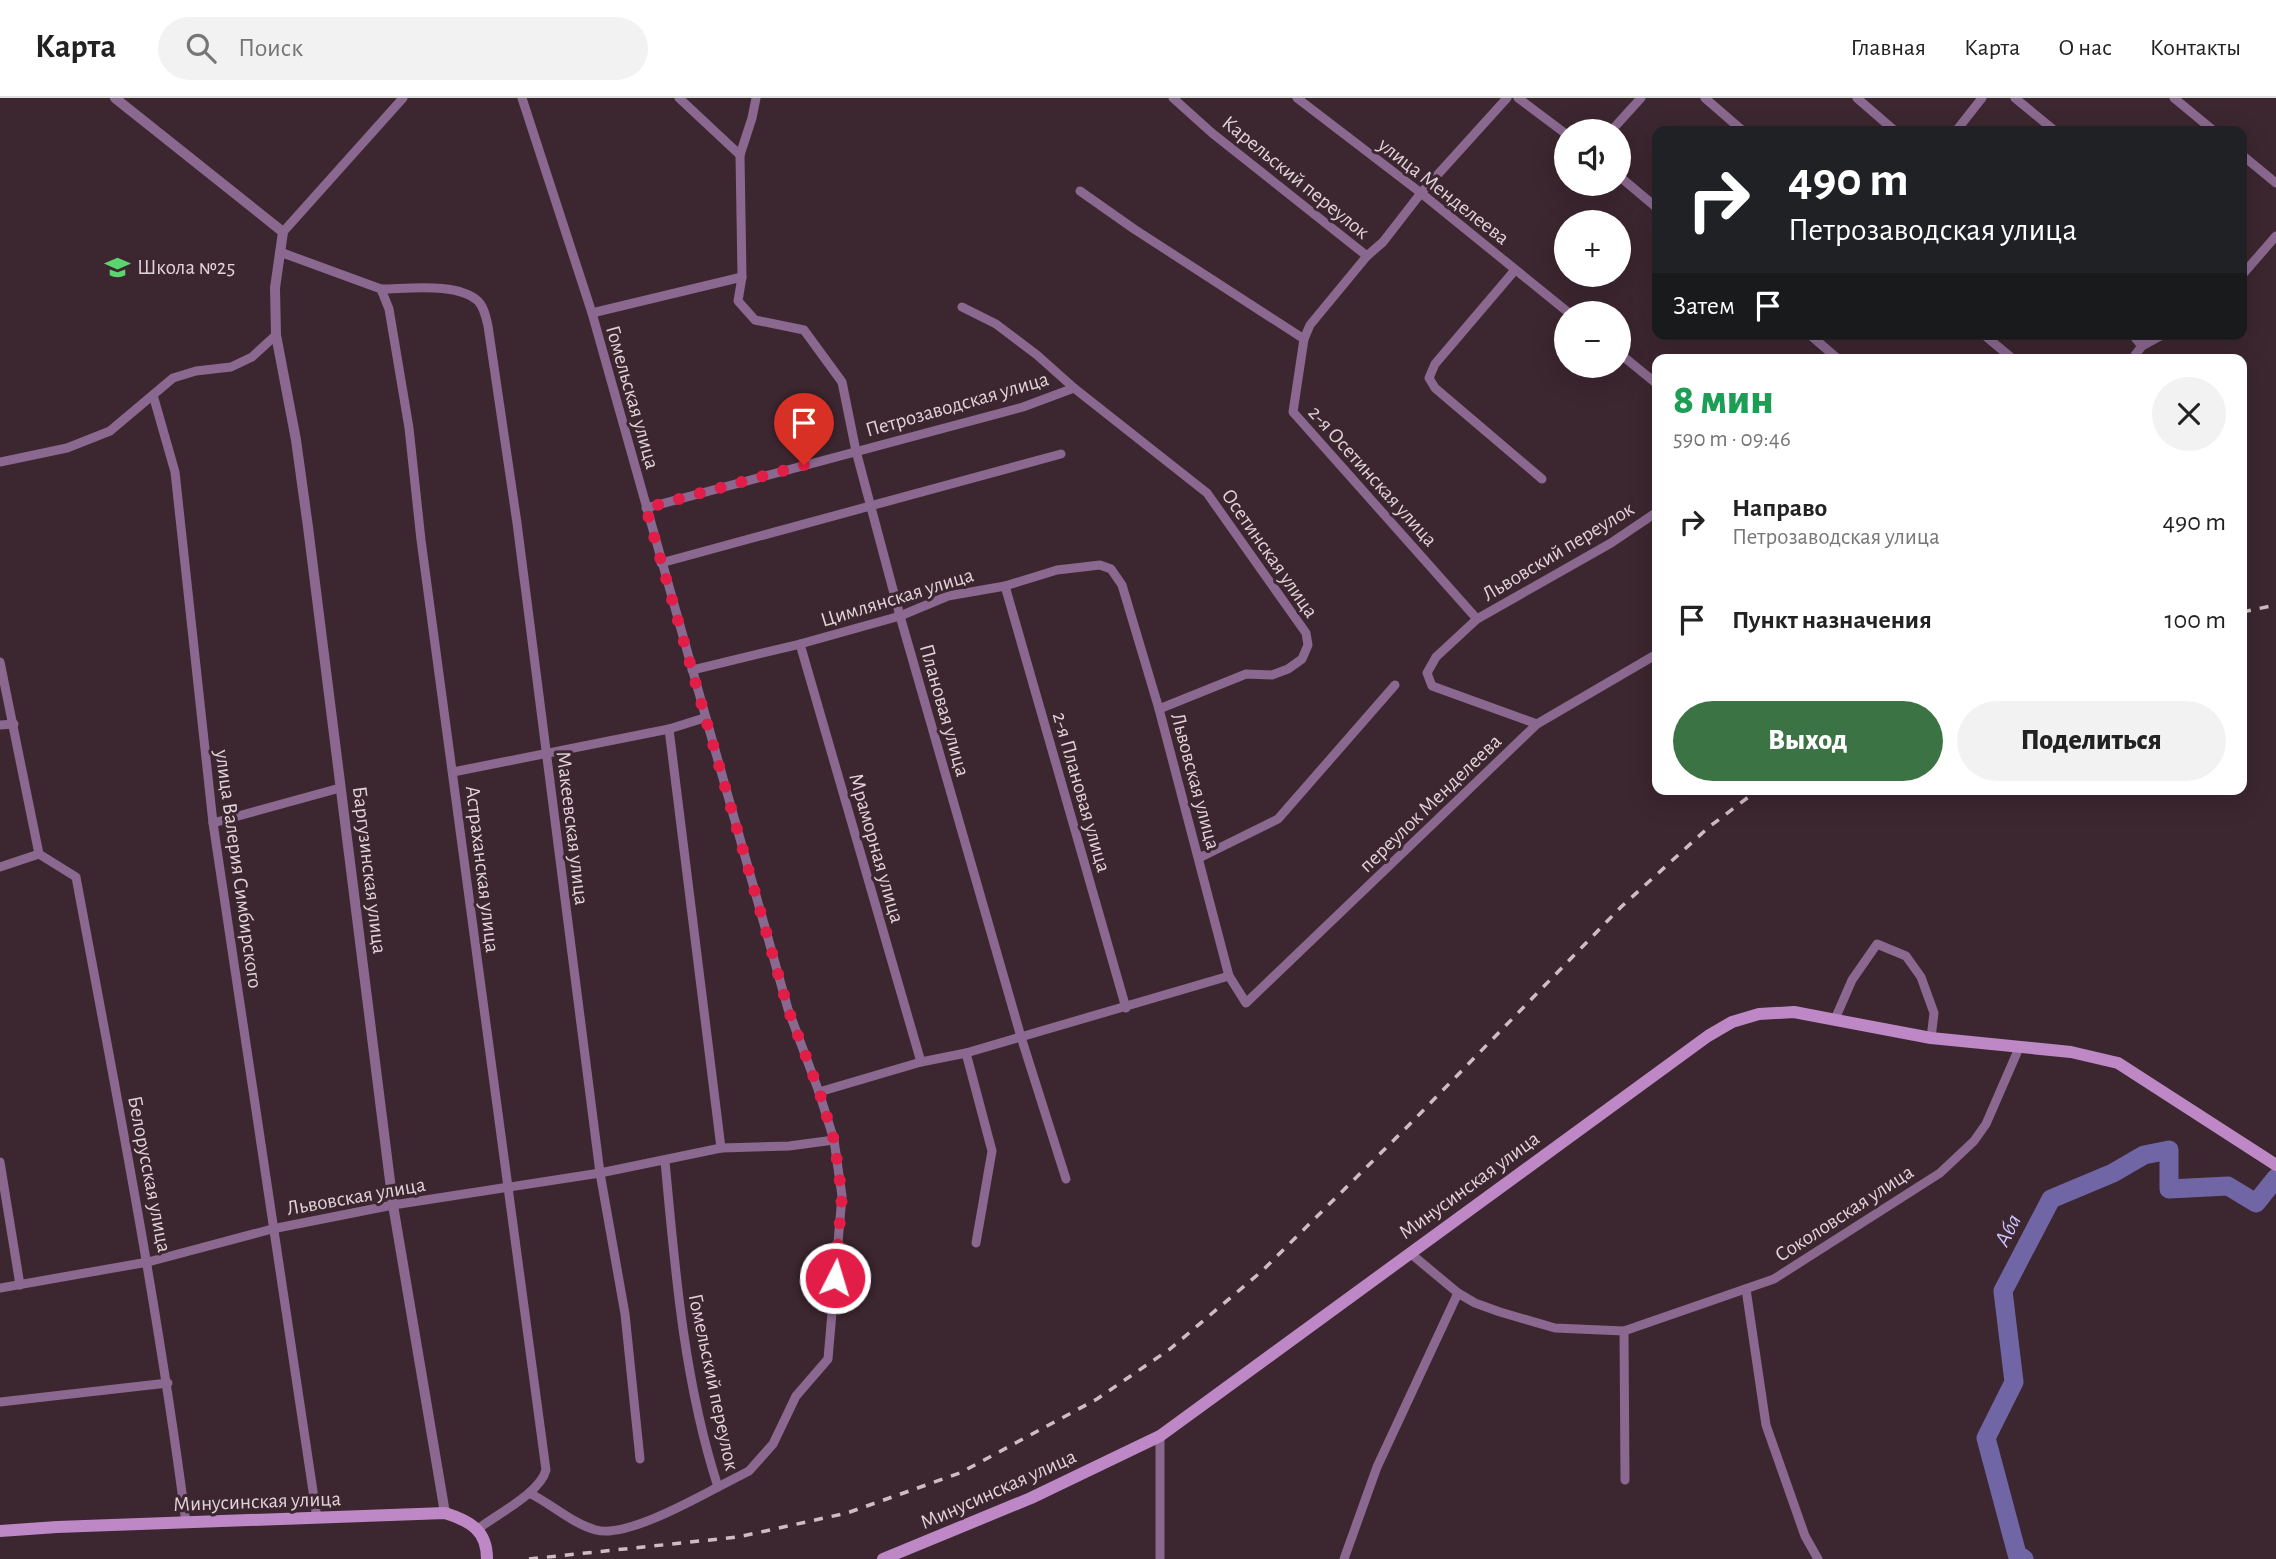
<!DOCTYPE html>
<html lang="ru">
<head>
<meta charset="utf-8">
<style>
  :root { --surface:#fff; --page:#f2f2f2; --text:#222; --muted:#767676; --line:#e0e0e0; --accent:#3c7344 }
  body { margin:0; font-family:"Alegreya Sans",sans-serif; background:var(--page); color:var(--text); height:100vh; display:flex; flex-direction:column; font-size:26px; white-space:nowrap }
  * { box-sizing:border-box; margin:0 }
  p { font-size:23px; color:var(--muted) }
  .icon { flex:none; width:38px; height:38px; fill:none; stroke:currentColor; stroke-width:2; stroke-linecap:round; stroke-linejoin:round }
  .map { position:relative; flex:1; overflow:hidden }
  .details { position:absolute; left:1652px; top:256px; width:595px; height:441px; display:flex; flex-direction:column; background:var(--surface); border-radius:14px; box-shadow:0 7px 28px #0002 }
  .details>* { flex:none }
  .banner { position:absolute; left:1652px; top:28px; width:595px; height:214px; border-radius:14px; box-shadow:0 7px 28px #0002; background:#202124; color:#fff; overflow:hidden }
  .fabs { position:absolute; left:1554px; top:21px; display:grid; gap:14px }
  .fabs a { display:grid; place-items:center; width:77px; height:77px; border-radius:50%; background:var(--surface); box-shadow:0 7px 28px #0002; font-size:35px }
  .pin { position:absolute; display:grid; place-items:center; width:60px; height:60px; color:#fff; margin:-72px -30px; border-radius:50% 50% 50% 0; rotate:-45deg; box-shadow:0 0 7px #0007 }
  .pin .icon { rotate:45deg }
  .me { position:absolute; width:77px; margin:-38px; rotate:5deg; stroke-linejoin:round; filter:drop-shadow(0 0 5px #0008) }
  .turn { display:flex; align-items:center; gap:24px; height:147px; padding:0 21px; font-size:32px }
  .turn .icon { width:91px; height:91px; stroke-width:2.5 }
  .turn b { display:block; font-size:49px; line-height:60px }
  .then { display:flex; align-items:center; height:66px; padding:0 21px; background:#0003; gap:14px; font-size:26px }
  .round { display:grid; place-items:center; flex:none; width:74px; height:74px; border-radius:37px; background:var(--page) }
  .head { display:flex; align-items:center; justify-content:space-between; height:119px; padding:0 21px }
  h1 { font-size:42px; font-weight:800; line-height:52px; color:#1e9e55 }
  .cta { display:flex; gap:14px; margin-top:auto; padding:14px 21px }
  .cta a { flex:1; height:80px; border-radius:42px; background:var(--accent); color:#fff; font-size:28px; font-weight:800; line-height:80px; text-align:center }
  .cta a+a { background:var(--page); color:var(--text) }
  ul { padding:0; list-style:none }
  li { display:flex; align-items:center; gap:21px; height:98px; padding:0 21px }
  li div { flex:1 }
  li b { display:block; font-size:26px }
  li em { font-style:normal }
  header { display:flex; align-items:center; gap:42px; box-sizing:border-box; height:98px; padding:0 35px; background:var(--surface); border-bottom:2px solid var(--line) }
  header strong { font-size:33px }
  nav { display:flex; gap:38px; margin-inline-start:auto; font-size:24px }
  .search { width:490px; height:63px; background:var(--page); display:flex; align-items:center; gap:18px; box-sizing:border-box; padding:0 24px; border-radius:38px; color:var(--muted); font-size:26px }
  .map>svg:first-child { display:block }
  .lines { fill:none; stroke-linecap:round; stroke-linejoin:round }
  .river { stroke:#7166a5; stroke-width:19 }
  .minor { stroke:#8a688f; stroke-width:9 }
  .tertiary { stroke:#8a688f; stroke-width:10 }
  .secondary { stroke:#be88c6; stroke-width:12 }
  .rail { stroke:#cdbdc3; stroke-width:3.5; stroke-dasharray:9 9; stroke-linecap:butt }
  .route { stroke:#e11d48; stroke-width:12; stroke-dasharray:0 21.6 }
  .labels { text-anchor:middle; stroke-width:6; stroke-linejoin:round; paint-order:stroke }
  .street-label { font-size:21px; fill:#e1d2d7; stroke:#3c262f }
  .poi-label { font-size:21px; fill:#e1d2d7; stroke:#3c262f; text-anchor:start }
  .water-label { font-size:23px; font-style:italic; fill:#cbc3fa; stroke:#3c262f }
</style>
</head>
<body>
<header>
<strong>Карта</strong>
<div class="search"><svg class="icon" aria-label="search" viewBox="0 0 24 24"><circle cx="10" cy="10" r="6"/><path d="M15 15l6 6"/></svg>Поиск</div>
<nav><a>Главная</a><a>Карта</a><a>О нас</a><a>Контакты</a></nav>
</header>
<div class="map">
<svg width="2276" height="1461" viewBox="0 0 2276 1461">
  <rect width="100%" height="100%" fill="#3c262f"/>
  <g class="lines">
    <path class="river" d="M2024 1461 2017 1456 1986 1340 2014 1284 2003 1193 2051 1101 2113 1075 2144 1057 2169 1052V1091L2228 1088 2256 1105 2276 1080"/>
    <g class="minor">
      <path d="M522 0 592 215 788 911 819 994 834 1042 842 1098 828 1261 796 1298 773 1346 749 1373 718 1389"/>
      <path d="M679 0 740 57"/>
      <path d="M756 0 752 20 740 57 742 179 738 203 755 222 804 232 842 284 856 353 900 518 1021 939 1066 1081"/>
      <path d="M1173 0 1212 35 1367 158"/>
      <path d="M1297 0 1421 95 1569 215"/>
      <path d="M1518 0 1566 36"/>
      <path d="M1705 0 1743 33"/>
      <path d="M1857 0 1895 33"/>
      <path d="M2015 0 2055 33"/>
      <path d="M2174 0 2214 33"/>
      <path d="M1611 33 1641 0"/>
      <path d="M1956 33 1982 0"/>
      <path d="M2242 57 2276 85"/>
      <path d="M1619 78 1657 110"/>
      <path d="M1080 93 1134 131 1304 241"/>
      <path d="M283 134 403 0"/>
      <path d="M280 154 381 191 389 211 409 330 421 442 546 1372C540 1395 497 1416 478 1431"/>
      <path d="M1515 172 1435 266 1429 280 1435 290 1542 381"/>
      <path d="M2242 177 2276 138"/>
      <path d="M381 191C408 191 457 184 478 203 484 209 486 219 488 228L517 425 600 1075 625 1216 640 1361"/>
      <path d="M962 209 996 226 1037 257 1074 290 1207 395 1306 535 1308 547 1302 561 1288 571 1272 577 1246 576 1159 611"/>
      <path d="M592 215 742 179"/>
      <path d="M1809 236 1838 261"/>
      <path d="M1983 236 2013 261"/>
      <path d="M2132 236 2142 248"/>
      <path d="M1619 255 1657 286"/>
      <path d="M2132 261 2142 248 2164 236"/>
      <path d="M153 297 175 374 213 725 317 1420"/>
      <path d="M0 364 67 350 110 333 173 280 196 273 231 269 252 259 276 237"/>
      <path d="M646 410 1023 309 1074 290"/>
      <path d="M661 465 1061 356"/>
      <path d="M1005 488 1126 910"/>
      <path d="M1477 521 1293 314 1304 241 1310 227 1367 158 1383 144 1421 95 1507 0"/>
      <path d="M800 546 921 964"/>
      <path d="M0 564 39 756"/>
      <path d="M692 572 800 546 900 518 948 498 1005 488 1057 472 1100 467 1111 471 1122 487 1159 611 1229 878 1246 905 1537 626 1657 556"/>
      <path d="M1537 626 1432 588 1427 575 1436 559 1477 521 1611 445 1657 414"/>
      <path d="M0 627 14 626"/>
      <path d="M669 631 721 1050"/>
      <path d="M453 674 669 631 704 620"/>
      <path d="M213 725 340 690"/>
      <path d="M39 756 76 779C116 994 158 1208 186 1425"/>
      <path d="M1199 760 1278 721 1395 587"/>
      <path d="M0 769 39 756"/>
      <path d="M1835 921 1852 882 1877 846 1906 858 1921 879 1934 915 1931 940"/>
      <path d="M966 955 992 1053 976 1145"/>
      <path d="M819 994 921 964 966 955 1229 878"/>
      <path d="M0 1064 20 1187"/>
      <path d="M0 1190 148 1164 272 1131 393 1107 600 1075 721 1050 789 1048 834 1042"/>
      <path d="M1746 1191 1766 1327 1805 1438 1818 1461"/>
      <path d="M1458 1195 1475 1205 1500 1214 1555 1230 1624 1233 1774 1181 1940 1075 1974 1043 1986 1026 2019 950"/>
      <path d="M1624 1233 1625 1382"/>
      <path d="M0 1304 168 1285"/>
      <path d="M529 1395C552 1406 571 1425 596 1432 625 1440 691 1403 718 1389 684 1284 675 1172 665 1063"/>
      <path d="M1160 1461V1338"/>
      <path d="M1344 1461 1377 1369 1458 1195 1410 1155"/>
    </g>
    <path class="tertiary" d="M115 0 283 134 275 190 276 237 296 342 308 429 393 1107 445 1415"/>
    <g class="secondary">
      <path d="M0 1433 57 1429 445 1415C470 1423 487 1432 487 1461"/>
      <path d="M883 1461 1031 1400 1160 1338 1708 938 1732 924 1759 916 1794 914 1931 940 2071 954 2118 965 2276 1067"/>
    </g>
    <g class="rail">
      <path d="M2242 514 2276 507"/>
      <path d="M529 1461 738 1439 847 1415 960 1375 1097 1301 1170 1251 1262 1173 1409 1027 1621 809 1709 729 1759 691"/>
    </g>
  </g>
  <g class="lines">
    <path class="route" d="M804 367 646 410 788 911 819 993 834 1042 842 1098 835 1180"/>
  </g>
  <defs>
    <symbol id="school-bare" viewBox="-9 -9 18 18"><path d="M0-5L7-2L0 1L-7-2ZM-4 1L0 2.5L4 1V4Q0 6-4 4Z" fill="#5bd56e" stroke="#3c262f" stroke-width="2.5" paint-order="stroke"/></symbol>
  </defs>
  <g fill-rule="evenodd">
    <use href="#school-bare" x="100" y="152" width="35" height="35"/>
  </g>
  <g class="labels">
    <g class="street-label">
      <text transform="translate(1296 79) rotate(39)" y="7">Карельский переулок</text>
      <text transform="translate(1444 93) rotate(38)" y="7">улица Менделеева</text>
      <text transform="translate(633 299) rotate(74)" y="7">Гомельская улица</text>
      <text transform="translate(957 306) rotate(-16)" y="7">Петрозаводская улица</text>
      <text transform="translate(1373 378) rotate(48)" y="7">2-я Осетинская улица</text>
      <text transform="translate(1558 453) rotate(-31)" y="7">Львовский переулок</text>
      <text transform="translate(1270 455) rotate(55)" y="7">Осетинская улица</text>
      <text transform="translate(897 499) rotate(-17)" y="7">Цимлянская улица</text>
      <text transform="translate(945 612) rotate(74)" y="7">Плановая улица</text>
      <text transform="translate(1196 683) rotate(75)" y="7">Львовская улица</text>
      <text transform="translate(1082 694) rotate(74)" y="7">2-я Плановая улица</text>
      <text transform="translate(1430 705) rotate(-44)" y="7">переулок Менделеева</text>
      <text transform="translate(573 730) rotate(83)" y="7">Макеевская улица</text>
      <text transform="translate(877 750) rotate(74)" y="7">Мраморная улица</text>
      <text transform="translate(239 771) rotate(82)" y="7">улица Валерия Симбирского</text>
      <text transform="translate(483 771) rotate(83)" y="7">Астраханская улица</text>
      <text transform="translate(370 772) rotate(83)" y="7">Баргузинская улица</text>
      <text transform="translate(150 1076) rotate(79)" y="7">Белорусская улица</text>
      <text transform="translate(1469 1087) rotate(-36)" y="7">Минусинская улица</text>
      <text transform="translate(356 1098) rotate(-10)" y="7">Львовская улица</text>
      <text transform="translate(1844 1115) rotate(-33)" y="7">Соколовская улица</text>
      <text transform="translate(714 1284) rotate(78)" y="7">Гомельский переулок</text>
      <text transform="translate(998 1391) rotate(-24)" y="7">Минусинская улица</text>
      <text transform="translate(257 1403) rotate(-2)" y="7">Минусинская улица</text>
    </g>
    <g class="poi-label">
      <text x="137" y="176">Школа №25</text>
    </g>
    <g class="water-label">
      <text transform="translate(2007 1132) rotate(-63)" y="8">Аба</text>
    </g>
  </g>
</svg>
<div class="fabs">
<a><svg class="icon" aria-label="sound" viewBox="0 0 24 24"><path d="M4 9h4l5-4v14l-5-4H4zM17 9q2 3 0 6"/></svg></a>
<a>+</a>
<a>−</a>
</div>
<div class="pin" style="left:804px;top:367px;background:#d93025"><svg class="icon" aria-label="arrive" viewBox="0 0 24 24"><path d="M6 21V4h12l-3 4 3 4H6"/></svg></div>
<svg class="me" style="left:835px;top:1180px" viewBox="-20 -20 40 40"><circle r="17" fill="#e11d48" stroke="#fff" stroke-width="3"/><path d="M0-11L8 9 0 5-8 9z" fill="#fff"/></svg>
<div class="banner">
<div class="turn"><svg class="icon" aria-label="right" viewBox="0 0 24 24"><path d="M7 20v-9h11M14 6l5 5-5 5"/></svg><div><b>490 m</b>Петрозаводская улица</div></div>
<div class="then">Затем<svg class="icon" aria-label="arrive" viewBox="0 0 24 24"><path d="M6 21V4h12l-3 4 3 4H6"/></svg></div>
</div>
<section class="details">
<div class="head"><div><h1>8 мин</h1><p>590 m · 09:46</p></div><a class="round"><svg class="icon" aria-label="close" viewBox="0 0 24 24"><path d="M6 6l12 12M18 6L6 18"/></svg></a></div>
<ul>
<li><svg class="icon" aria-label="right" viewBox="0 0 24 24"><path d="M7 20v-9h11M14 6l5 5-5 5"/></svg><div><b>Направо</b><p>Петрозаводская улица</p></div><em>490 m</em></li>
<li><svg class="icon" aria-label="arrive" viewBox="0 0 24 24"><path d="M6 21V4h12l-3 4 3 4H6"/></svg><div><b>Пункт назначения</b></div><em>100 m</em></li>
</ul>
<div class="cta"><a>Выход</a><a>Поделиться</a></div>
</section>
</div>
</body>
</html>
